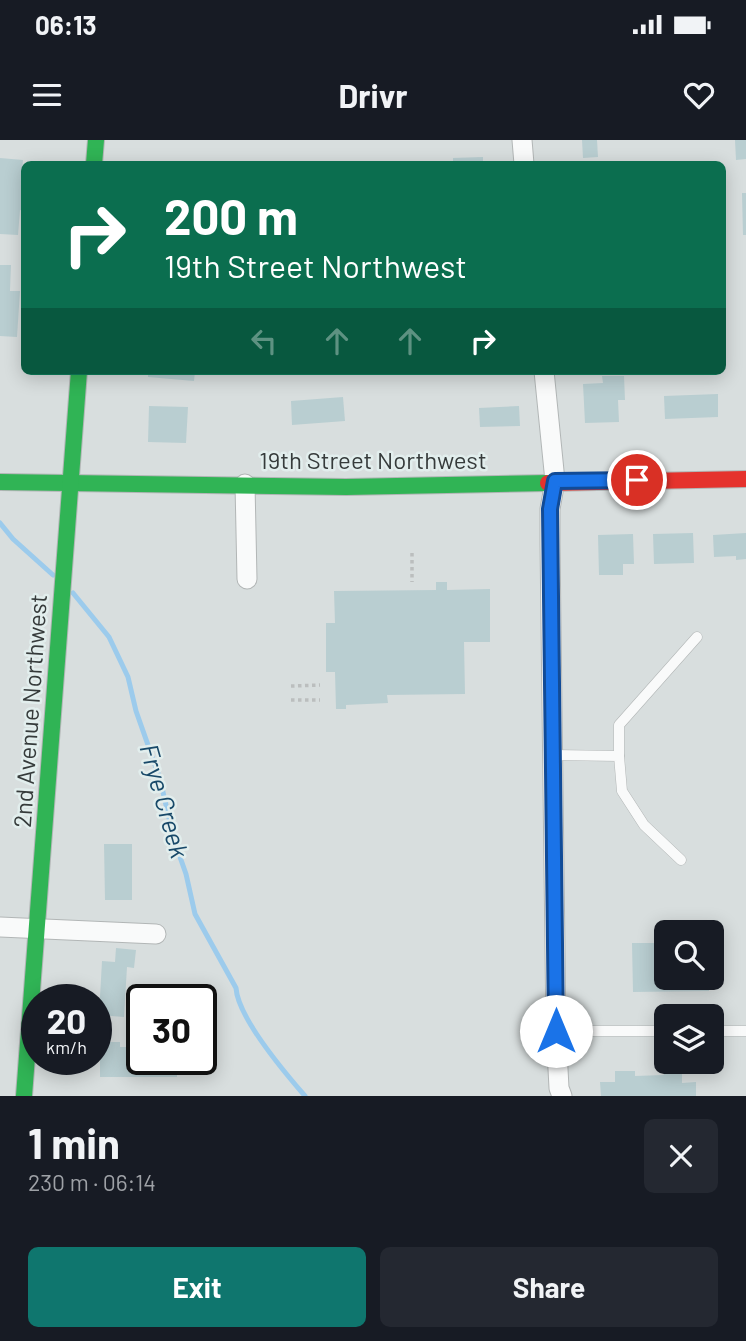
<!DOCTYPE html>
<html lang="en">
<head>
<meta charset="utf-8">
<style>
  :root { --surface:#171b24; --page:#242831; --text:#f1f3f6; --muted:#9ea1a6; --accent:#0f766e }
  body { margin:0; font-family:Barlow,sans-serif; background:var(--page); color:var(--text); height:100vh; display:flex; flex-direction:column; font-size:26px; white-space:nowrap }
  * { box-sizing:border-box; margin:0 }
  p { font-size:23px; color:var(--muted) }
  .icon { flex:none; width:38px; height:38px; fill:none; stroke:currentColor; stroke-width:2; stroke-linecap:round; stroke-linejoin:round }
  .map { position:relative; height:956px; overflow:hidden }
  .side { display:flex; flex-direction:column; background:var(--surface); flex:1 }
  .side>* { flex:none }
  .banner { position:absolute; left:21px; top:21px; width:705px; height:214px; border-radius:10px; box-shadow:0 4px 18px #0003; background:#0b6e4f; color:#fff; overflow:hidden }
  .tools { position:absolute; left:654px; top:780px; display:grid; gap:14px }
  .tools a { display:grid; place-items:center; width:70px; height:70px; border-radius:10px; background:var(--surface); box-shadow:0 4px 18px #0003; font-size:35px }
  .speed { position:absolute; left:21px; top:844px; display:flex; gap:14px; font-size:35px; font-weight:700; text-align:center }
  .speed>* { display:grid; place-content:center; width:91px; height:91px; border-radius:50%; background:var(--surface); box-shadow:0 4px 18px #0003; line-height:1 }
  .speed small { font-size:18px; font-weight:400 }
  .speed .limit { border:4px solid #111; border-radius:10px; background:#fff; color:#111 }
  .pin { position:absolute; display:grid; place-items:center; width:60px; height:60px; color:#fff; margin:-30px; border:4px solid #fff; border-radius:50%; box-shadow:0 2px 7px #0007 }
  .me { position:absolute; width:77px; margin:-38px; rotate:0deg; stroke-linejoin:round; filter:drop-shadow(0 0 5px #0008) }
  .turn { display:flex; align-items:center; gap:24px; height:147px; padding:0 28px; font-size:32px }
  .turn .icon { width:91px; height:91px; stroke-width:2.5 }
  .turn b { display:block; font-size:49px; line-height:60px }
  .lanes { display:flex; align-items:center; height:66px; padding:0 28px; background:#0003; justify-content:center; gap:35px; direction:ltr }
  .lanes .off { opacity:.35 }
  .round { display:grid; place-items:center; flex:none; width:74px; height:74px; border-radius:10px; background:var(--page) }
  .summary { display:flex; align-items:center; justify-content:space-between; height:119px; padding:0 28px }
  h1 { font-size:42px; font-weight:700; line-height:52px }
  .button { display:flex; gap:14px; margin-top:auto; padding:14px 28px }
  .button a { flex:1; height:80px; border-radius:10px; background:var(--accent); color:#fff; font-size:28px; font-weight:700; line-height:80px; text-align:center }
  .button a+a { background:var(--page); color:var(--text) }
  .status { display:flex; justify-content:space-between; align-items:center; height:49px; padding:0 35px; background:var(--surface); direction:ltr }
  .status svg { height:19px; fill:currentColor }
  header { display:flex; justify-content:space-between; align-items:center; height:91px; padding:0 28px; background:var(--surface); font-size:32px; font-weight:700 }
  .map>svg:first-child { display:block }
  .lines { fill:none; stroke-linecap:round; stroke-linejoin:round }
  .stream { stroke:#9ccbec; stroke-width:5 }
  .building { fill:#b9ced1 }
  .lane-casing { stroke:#b2b6b6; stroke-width:11 }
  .street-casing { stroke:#b2b6b6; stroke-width:21 }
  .fast-casing { stroke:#b2b6b6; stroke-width:18 }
  .jam-casing { stroke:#b2b6b6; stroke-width:18 }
  .path { stroke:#bbbebe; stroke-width:3.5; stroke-dasharray:3.5 3.5; stroke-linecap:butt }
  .lane { stroke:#f9fafa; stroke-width:10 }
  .street { stroke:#f9fafa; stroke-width:19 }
  .fast { stroke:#30b455; stroke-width:16 }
  .jam { stroke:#e5322d; stroke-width:16 }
  .route-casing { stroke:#114b97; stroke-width:18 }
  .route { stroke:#1a73e8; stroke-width:12 }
  .labels { text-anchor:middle; stroke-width:5; stroke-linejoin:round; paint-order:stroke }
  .street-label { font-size:24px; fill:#363b3b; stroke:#e2eeed }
  .water-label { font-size:26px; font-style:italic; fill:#184969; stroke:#e2eeed }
</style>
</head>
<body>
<div class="status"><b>06:13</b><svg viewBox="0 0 49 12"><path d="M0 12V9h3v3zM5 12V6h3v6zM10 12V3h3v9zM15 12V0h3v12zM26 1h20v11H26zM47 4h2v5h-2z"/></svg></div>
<header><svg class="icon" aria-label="menu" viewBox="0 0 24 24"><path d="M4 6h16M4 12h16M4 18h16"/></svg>Drivr<svg class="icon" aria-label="heart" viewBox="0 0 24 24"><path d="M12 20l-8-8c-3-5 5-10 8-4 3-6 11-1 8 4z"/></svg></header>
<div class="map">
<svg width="746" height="956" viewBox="0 0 746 956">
  <rect width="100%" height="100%" fill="#d8dede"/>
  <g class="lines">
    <g class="stream">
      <path d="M0 383 13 399 53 435"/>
      <path d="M73 453 109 497 128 537 136 571 160 639 174 700 186 734 195 774 236 848C238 878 285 933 305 956"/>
    </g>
  </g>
  <g class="building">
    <path d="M582 0H597L598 17 583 18Z"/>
    <path d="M735 0H746V19L736 20Z"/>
    <path d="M483 17V24H453V18Z"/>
    <path d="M0 18 23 20 21 43H24V71L20 70 18 95 0 94Z"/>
    <path d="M742 53H746V95H743Z"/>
    <path d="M0 125H11L10 151H20L17 197 0 196Z"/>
    <path d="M148 231H195L194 241 148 237Z"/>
    <path d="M602 236H624L625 260H618L619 282 585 283 583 244 603 243Z"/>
    <path d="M718 254V277L665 279 664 256Z"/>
    <path d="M343 257 345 281 292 285 291 261Z"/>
    <path d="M149 266 188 267 186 303 148 302Z"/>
    <path d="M519 266 520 286 480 287 479 268Z"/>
    <path d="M693 393 694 423 654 424 653 394Z"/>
    <path d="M746 393V419L736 420V416L714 417 713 395Z"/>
    <path d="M633 394 634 424H623V435H599L598 395Z"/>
    <path d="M436 442H447V450L490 449V502H464L465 554 387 555 388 563 346 565V569H336L335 532H326V483H335L334 451 436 450Z"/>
    <path d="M104 704H132V760H105Z"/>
    <path d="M632 803H667V838H709V851L633 852Z"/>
    <path d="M116 808 136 810 134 828 127 827 124 877 99 875 102 821 115 822Z"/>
    <path d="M100 902H120V907H142V919H177V937H100Z"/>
    <path d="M615 931H635V936L664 935 663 931H682V943L696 942V956H601L600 942H615Z"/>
  </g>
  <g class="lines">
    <defs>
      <g id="lane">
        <path d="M554 615 619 616 622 651 644 685 681 720"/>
        <path d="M619 616V585L697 497"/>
        <path d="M556 891H667"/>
        <path d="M712 891H746"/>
      </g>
      <g id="street">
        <path d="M522 0 524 24"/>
        <path d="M544 231 555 341 550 369V404L556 891 559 948 562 956"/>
        <path d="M245 344 247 439"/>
        <path d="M0 787 156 794"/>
      </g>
      <g id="fast">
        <path d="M94 24 96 0"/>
        <path d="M0 342 346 347 548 343"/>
        <path d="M24 956 79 231"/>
      </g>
      <path id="jam" d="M548 343 746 339"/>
    </defs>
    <use href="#lane" class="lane-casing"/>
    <use href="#street" class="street-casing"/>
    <use href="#fast" class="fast-casing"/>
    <use href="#jam" class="jam-casing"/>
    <g class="path">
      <path d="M412 413V442"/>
      <path d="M291 546 320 545"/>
      <path d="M291 560H320"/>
    </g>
    <use href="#lane" class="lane"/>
    <use href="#street" class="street"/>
    <use href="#fast" class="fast"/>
    <use href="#jam" class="jam"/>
  </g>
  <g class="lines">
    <defs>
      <path id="route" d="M556 891 550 369 555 341 637 340"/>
    </defs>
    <use href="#route" class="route-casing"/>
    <use href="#route" class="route"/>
  </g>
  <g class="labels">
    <g class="street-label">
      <text x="373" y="329">19th Street Northwest</text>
      <text transform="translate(31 571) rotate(-86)" y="8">2nd Avenue Northwest</text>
    </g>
    <g class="water-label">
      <text transform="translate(164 661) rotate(74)" y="9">Frye Creek</text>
    </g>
  </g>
</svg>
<div class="tools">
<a><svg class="icon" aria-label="search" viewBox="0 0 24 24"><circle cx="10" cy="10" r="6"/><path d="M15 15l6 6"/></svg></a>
<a><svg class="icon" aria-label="layers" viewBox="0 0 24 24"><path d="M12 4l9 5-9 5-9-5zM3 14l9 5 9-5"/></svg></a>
</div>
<div class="speed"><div>20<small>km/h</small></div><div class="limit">30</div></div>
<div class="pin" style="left:637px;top:340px;background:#d93025"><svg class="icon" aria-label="arrive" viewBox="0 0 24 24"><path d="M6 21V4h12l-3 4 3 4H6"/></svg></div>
<svg class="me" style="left:556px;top:891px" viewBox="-20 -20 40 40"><circle r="19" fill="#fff"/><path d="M0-13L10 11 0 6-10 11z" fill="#1a73e8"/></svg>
<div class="banner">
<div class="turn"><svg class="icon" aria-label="right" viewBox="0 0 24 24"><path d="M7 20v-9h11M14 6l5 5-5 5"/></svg><div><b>200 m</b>19th Street Northwest</div></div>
<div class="lanes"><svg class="icon off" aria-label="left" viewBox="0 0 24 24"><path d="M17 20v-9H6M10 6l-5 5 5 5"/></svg><svg class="icon off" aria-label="ahead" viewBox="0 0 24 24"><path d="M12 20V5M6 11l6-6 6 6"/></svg><svg class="icon off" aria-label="ahead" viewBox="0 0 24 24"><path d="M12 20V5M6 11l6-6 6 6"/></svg><svg class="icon" aria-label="right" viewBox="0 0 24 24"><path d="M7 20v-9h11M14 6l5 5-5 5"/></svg></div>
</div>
</div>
<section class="side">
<div class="summary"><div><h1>1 min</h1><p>230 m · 06:14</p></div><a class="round"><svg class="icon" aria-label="close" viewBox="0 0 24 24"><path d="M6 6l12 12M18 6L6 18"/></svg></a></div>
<div class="button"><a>Exit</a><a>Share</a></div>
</section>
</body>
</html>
